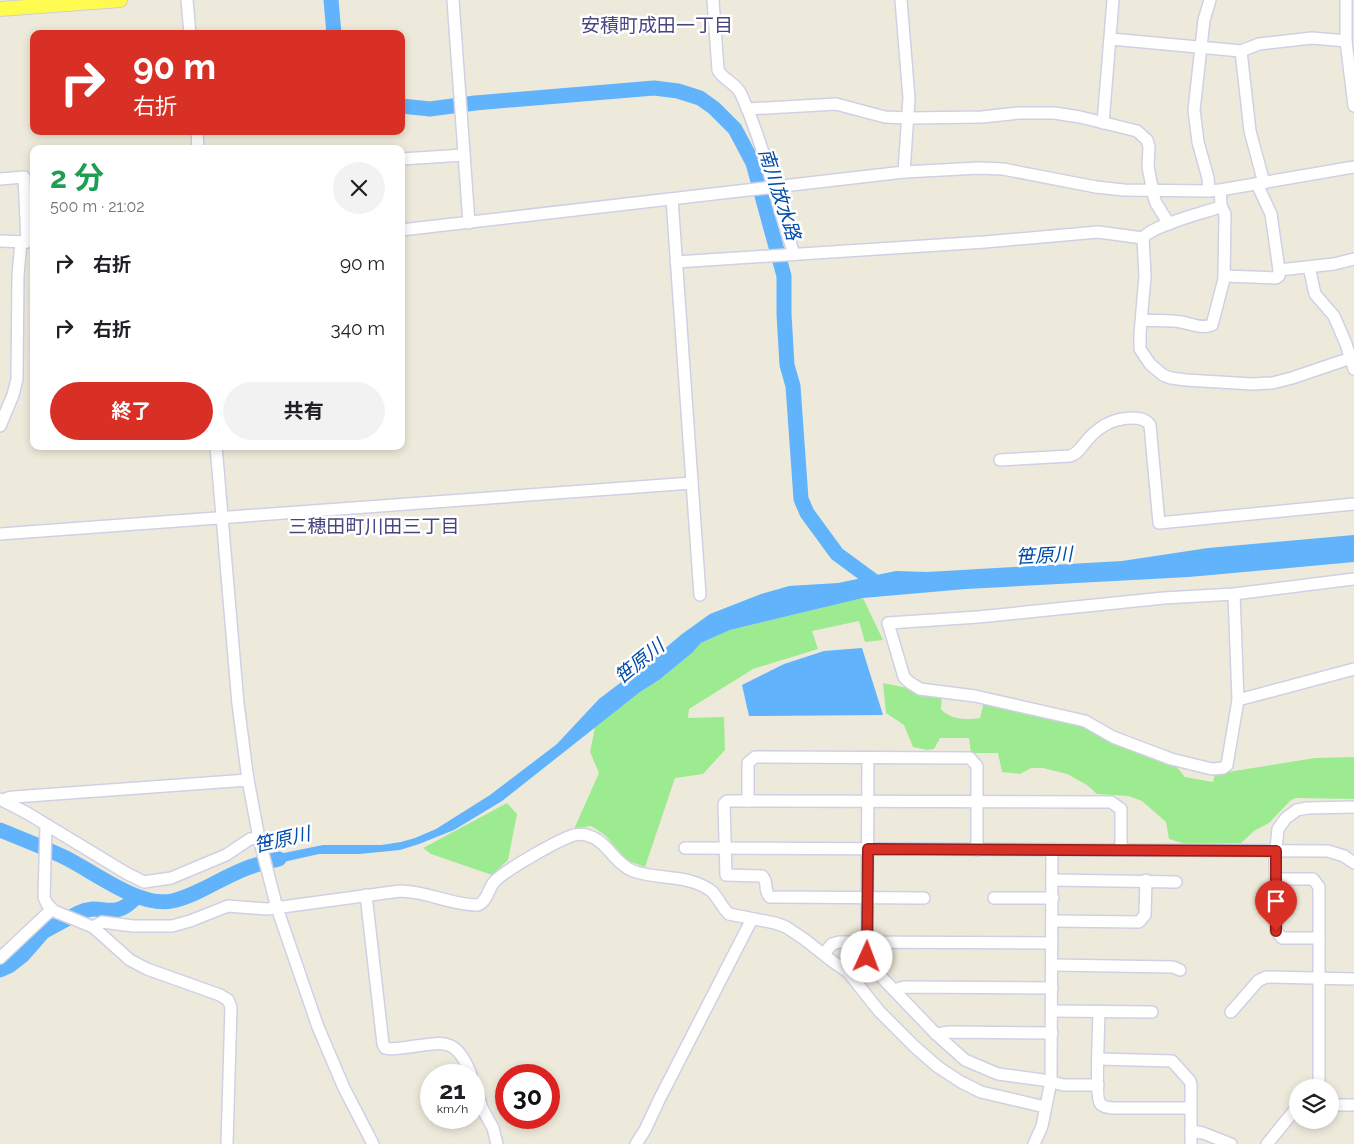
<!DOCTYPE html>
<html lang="ja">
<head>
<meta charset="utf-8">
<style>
  :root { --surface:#fff; --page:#f2f2f2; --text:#202124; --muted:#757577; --accent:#d93025 }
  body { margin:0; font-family:Raleway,"Noto Sans JP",sans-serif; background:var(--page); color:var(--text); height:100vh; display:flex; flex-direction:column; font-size:19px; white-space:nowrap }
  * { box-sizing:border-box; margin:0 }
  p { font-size:16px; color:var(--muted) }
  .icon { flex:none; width:28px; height:28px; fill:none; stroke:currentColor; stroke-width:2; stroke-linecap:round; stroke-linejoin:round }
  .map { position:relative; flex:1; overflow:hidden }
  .sheet { position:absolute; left:30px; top:145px; width:375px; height:305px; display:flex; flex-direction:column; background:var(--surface); border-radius:10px; box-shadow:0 2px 8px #0003 }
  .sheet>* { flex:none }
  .banner { position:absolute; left:30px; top:30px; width:375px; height:105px; border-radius:10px; box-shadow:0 2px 8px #0003; background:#d93025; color:#fff; overflow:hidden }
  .controls { position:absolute; left:1289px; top:1079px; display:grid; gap:10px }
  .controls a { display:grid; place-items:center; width:50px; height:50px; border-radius:50%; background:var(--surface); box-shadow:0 2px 8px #0003; font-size:25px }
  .speed { position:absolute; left:420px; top:1064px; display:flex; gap:10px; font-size:25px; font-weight:700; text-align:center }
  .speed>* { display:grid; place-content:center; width:65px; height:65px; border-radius:50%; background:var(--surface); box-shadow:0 2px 8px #0003; line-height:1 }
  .speed small { font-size:12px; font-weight:400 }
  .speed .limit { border:8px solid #d22; background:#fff; color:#111 }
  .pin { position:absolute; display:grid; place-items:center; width:42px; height:42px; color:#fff; margin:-51px -21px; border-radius:50% 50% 50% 0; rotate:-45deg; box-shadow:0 0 5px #0007 }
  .pin .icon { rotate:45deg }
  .me { position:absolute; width:55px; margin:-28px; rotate:2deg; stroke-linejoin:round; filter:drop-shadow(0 0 4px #0008) }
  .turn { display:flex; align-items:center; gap:18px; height:105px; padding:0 20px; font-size:22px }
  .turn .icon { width:65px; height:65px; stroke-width:2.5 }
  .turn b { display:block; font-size:35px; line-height:42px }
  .round { display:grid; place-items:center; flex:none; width:52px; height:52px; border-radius:26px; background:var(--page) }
  .overview { display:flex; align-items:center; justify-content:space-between; height:85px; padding:0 20px }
  h1 { font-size:30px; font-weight:700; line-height:38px; color:#1e9e55 }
  .button { display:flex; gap:10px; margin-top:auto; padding:10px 20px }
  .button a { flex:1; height:58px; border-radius:30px; background:var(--accent); color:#fff; font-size:20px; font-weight:700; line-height:58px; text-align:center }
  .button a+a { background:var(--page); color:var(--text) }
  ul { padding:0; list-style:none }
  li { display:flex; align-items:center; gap:15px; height:65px; padding:0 20px }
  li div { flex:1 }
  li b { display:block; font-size:19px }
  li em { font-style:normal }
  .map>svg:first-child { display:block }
  .green { fill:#9deb91 }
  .water { fill:#61b3fc }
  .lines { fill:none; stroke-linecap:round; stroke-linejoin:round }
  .river { stroke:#61b3fc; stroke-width:15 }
  .minor-casing { stroke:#d0d0e5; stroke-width:14 }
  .major-casing { stroke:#d0d0d0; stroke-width:16 }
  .minor { stroke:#fff; stroke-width:11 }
  .major { stroke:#fffa4f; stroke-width:14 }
  .route-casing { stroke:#8d1f18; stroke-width:12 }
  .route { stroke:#d93025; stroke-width:9 }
  .labels { text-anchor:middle; stroke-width:5; stroke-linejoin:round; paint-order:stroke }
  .neighbourhood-label { font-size:19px; fill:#474580; stroke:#fff }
  .water-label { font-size:19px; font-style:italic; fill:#004ca9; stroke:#fff }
</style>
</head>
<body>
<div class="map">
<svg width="1354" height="1144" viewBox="0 0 1354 1144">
  <rect width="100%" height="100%" fill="#eeeadb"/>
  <g class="green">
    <path d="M863 598 883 640 865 642 859 621 812 631 818 649 753 669 689 709 688 718 724 717 725 750 703 774 675 778 645 867 626 860 606 836 596 829 591 826 574 829 599 773 590 752 595 727 640 692 659 680 692 653 701 643 730 630Z"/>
    <path d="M883 683 942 695 941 709C950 720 968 720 980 718L984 702 1073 720 1175 765 1185 777 1213 782 1215 774 1315 758 1354 757V799L1296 798 1291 800 1269 823 1254 831 1241 843 1186 844 1169 839 1166 822 1142 801 1128 796 1097 794 1087 785 1067 774 1043 768H1031L1020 774 1002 772 998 753H971L969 738H940L934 749 927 750 913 747 904 725 886 713Z"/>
    <path d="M507 803 517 814 508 860 492 875 431 854 423 848Z"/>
  </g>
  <g class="water">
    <path d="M1354 535V562L1189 577 966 589 863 598 730 630 701 643 692 653 659 680 640 692 502 801 454 830 419 844 400 850 359 854H319L270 865 269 856 323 845H381L401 842 415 838 436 829 490 795 557 744 599 699 662 651 682 634 710 614 761 594 789 586 838 583 896 571 927 572 1122 561 1208 548Z"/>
    <path d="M862 648 883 715 749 716 742 685 784 664 824 651Z"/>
  </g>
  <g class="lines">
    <g class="river">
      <path d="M331 0 334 34"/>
      <path d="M401 106 430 109 475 103 654 88 678 91 700 98 714 108 735 129 753 163 784 276V314L787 365 793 386 801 499 807 513 837 554 882 587"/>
      <path d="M0 830C22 839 43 847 64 857 93 871 139 908 172 901 200 895 226 874 253 866 261 863 270 861 279 859"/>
      <path d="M0 970 9 966 23 955 43 932 78 913C101 901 113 923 136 897"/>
    </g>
    <defs>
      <g id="minor">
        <path d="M187 0 190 34"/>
        <path d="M453 0 469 223"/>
        <path d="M713 0 718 70C723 80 736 83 741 94 764 145 776 201 794 254"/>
        <path d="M901 0 909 98 904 172"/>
        <path d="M1346 0V41L1354 106"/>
        <path d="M1111 39 1241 51 1259 44 1312 38 1346 41"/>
        <path d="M1241 51 1250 131 1264 183"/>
        <path d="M747 109 836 104 885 117 908 118 982 117 1019 113H1054L1080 117 1137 131 1147 140 1149 147 1148 167 1154 197 1156 203 1169 224"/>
        <path d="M1103 123 1113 0"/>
        <path d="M197 131 198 149"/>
        <path d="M401 159 464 155"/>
        <path d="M0 179 24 177 27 242"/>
        <path d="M1257 184 1271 214 1279 270"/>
        <path d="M1209 191 1208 178 1198 142 1194 110 1204 20 1210 0"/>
        <path d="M672 199 700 595"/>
        <path d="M401 230 904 172 979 168 1003 169 1096 187 1124 190 1209 191 1220 190 1354 167"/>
        <path d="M1143 238 1145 276 1140 334V349L1150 364 1163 375 1171 378 1186 380 1252 384 1272 383 1292 378 1354 357"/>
        <path d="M0 241 27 242"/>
        <path d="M676 262 985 242 1098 232 1143 238C1153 225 1203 213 1220 207L1221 205 1220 190"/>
        <path d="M1309 267 1315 294 1334 316 1346 344 1354 369"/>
        <path d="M1224 276 1276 278 1279 276V270L1334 264 1354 259"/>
        <path d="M1142 320C1154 321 1169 320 1181 322 1192 324 1202 329 1212 325L1224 279 1225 214 1221 206"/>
        <path d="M0 426 13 395 17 379 18 275 21 242"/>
        <path d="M216 446 238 704 248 780 259 838 277 908 318 1027 344 1088 373 1144"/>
        <path d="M1000 460 1070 456C1077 454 1079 450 1084 444 1097 427 1112 418 1133 418 1140 418 1146 419 1150 425L1159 523 1354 504"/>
        <path d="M0 534 692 483"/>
        <path d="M1234 594 1238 700 1227 765 1223 768 1212 769 1171 759 1113 737 1085 721 975 696 920 689 909 682 904 677 888 623 978 617 1164 598 1234 594 1354 579"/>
        <path d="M1238 700 1354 669"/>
        <path d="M868 758 867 957 868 963 936 1034 965 1060 998 1074 1043 1080 1064 1085H1098"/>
        <path d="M0 799 27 813 126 873 144 882 171 878 226 855 250 839 259 838"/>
        <path d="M6 801 8 798 14 797 248 780"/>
        <path d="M748 801V763L755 757 970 758 977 766V850"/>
        <path d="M46 826 44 897 47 904 54 911 93 927 130 960 147 969 220 995 228 1000 231 1007 227 1144"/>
        <path d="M685 848 1328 851 1344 856 1354 863"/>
        <path d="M1276 879H1313L1319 887V1088"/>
        <path d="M1053 880 1176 882"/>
        <path d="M366 895 383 1044 385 1048C393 1050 401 1048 409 1047 444 1042 457 1037 471 1075"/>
        <path d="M924 898 770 897C763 891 769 882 762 876L726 875 724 804 727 801 1111 802 1121 809V850"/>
        <path d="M994 898H1053"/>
        <path d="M1052 921 1139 922 1145 915 1146 880"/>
        <path d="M93 927 102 922 133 926H172L190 921 228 906 267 909 400 891C426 891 451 905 478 905 488 901 488 888 495 881 507 869 558 840 574 835 579 834 585 834 589 836 606 840 615 864 633 871 658 880 687 874 710 890 718 896 721 907 729 914L775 923 786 927 804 939 832 961 848 972 879 1011 915 1047 938 1067 961 1082 981 1092 1045 1107"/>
        <path d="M1319 938H1282L1276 931 1275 858 1278 829 1286 818 1297 810 1307 808 1354 807"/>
        <path d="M824 954 832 944 839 942 1052 943"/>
        <path d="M0 958 52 909"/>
        <path d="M1052 965 1173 967 1180 970"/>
        <path d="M894 990 904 987 1052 988"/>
        <path d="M1052 1011 1152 1012"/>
        <path d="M1099 1011C1099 1024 1095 1097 1100 1103 1102 1107 1107 1107 1111 1108H1190"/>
        <path d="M1231 1012 1258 981 1266 977 1354 979"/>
        <path d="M936 1034 950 1032 1052 1033"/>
        <path d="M1099 1059 1172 1061 1190 1081 1191 1085V1144"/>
        <path d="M474 1083 482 1108 493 1128 497 1144"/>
        <path d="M1330 1105H1354"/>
        <path d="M1191 1131 1203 1133 1231 1144"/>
        <path d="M636 1144 645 1130 660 1098 752 919"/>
        <path d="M1034 1144 1042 1126 1051 1081 1052 849"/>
        <path d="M1267 1144 1298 1106"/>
      </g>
      <path id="major" d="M0 9 120 0"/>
    </defs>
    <use href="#minor" class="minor-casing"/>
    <use href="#major" class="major-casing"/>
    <use href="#minor" class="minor"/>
    <use href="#major" class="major"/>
  </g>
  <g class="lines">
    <defs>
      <path id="route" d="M867 957 868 849 1276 851V931"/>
    </defs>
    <use href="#route" class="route-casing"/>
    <use href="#route" class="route"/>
  </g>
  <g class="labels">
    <g class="neighbourhood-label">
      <text x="657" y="32">安積町成田一丁目</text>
      <text x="374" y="533">三穂田町川田三丁目</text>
    </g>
    <g class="water-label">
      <text transform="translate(780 194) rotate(72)" y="7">南川放水路</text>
      <text transform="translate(1044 555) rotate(-3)" y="7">笹原川</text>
      <text transform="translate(639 661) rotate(-39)" y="7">笹原川</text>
      <text transform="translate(282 839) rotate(-13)" y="7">笹原川</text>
    </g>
  </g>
</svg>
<div class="controls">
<a><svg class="icon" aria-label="layers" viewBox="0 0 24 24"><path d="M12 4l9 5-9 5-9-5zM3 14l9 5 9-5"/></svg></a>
</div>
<div class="speed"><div>21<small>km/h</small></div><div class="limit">30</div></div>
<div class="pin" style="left:1276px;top:931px;background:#d93025"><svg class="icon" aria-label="arrive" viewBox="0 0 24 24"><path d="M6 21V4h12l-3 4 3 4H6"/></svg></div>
<svg class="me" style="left:867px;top:957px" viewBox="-20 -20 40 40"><circle r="19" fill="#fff"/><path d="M0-13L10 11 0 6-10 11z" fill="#d93025"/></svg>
<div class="banner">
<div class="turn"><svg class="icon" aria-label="right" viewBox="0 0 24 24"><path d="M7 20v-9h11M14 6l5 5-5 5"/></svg><div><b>90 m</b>右折</div></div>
</div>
<section class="sheet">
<div class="overview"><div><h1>2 分</h1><p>500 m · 21:02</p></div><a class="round"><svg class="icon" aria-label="close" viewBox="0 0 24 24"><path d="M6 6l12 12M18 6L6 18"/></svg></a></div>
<ul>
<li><svg class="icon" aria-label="right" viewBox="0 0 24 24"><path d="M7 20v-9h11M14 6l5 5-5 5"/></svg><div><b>右折</b></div><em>90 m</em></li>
<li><svg class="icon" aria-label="right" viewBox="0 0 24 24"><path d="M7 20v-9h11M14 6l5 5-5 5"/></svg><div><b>右折</b></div><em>340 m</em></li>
</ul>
<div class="button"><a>終了</a><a>共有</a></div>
</section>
</div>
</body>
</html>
